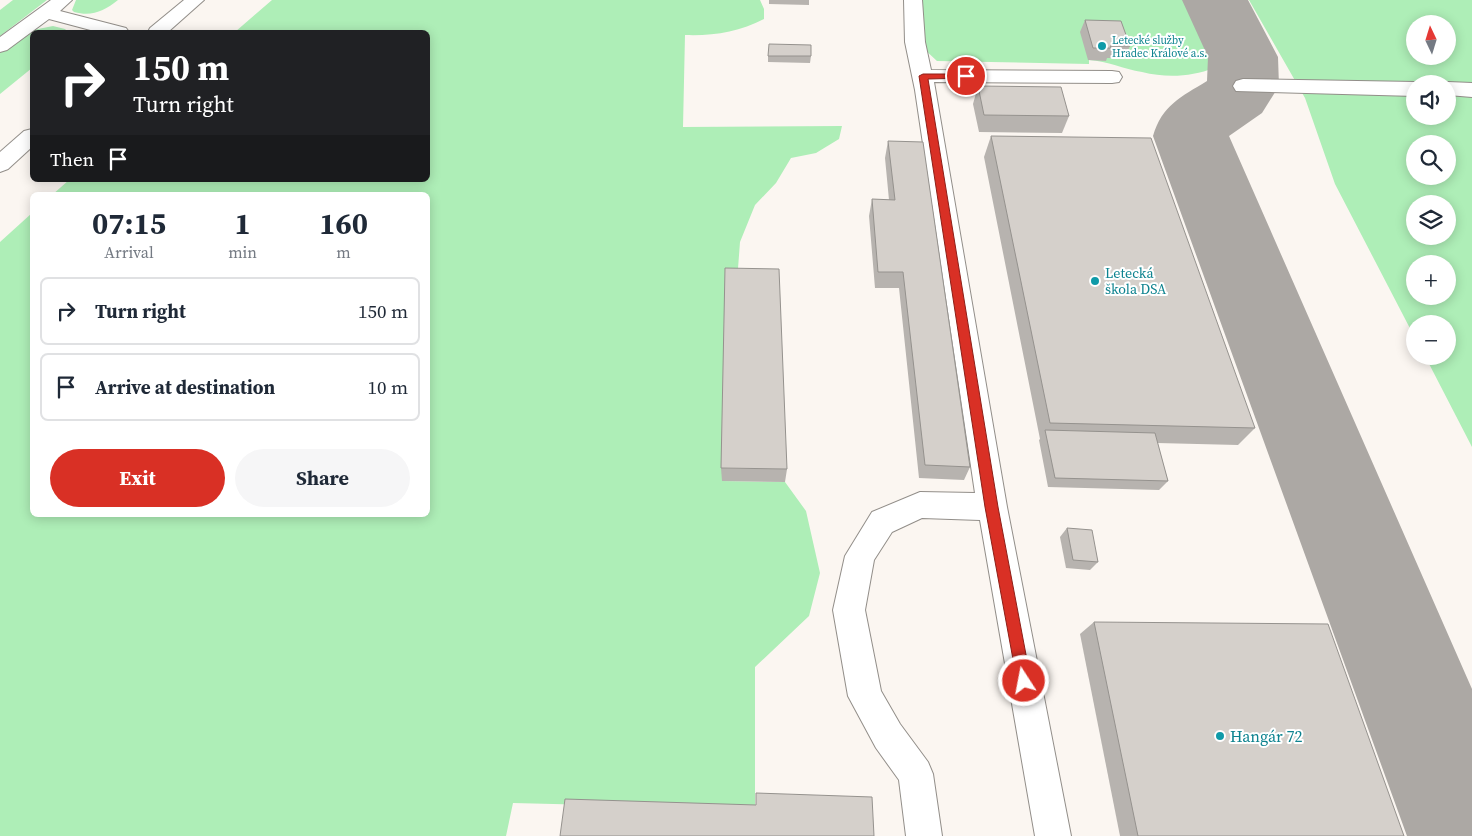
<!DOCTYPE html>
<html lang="en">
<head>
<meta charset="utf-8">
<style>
  :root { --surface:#fff; --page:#f6f6f7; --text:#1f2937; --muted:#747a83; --line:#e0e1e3; --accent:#d93025 }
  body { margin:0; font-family:"Source Serif 4",serif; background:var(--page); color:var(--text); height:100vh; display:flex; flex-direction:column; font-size:19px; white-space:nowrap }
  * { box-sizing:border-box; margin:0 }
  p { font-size:16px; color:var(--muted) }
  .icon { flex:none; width:28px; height:28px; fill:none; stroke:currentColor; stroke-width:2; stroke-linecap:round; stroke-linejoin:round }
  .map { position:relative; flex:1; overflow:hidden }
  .drawer { position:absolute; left:30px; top:192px; width:400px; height:325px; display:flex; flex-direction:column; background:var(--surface); border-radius:8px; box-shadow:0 2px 12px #0003 }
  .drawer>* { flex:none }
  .banner { position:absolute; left:30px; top:30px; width:400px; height:152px; border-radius:8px; box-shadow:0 2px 12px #0003; background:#202124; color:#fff; overflow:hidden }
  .needle { width:32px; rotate:356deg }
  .buttons { position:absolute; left:1406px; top:15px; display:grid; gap:10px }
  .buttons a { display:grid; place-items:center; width:50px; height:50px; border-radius:50%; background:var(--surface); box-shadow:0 2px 12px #0003; font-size:25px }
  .pin { position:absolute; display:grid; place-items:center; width:42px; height:42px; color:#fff; margin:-21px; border:2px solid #fff; border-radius:50%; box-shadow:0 1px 5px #0007 }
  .me { position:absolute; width:55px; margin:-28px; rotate:349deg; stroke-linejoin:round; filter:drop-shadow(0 0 4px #0008) }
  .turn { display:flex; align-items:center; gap:18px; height:105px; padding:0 20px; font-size:22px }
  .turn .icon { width:65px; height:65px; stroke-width:2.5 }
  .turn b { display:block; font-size:35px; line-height:42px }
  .then { display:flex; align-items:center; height:48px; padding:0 20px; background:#0003; gap:10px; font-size:19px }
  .eta { display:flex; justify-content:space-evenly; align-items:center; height:85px; text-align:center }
  .eta b { font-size:30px; font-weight:700; line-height:35px }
  .action { display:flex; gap:10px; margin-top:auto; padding:10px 20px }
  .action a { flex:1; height:58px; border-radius:30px; background:var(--accent); color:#fff; font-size:20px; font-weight:700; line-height:58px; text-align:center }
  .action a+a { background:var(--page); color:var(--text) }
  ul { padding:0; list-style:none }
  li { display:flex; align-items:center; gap:15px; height:68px; margin:0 10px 8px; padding:0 10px; border:2px solid var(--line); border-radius:8px }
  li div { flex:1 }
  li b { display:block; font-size:19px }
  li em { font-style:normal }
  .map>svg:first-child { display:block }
  .green { fill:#aeeeb7; fill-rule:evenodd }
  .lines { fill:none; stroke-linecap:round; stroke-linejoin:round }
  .taxiway { fill:#aca8a4; fill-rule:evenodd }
  .minor-casing { stroke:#928e89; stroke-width:2 }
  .minor { fill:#fff; fill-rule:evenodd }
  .wall { fill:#b7b3af }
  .building { fill:#d5d0cb; stroke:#95928e }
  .route { fill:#d93025; stroke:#8d1f18 }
  .culture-dot { fill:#0f9aa8; stroke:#fff; stroke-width:2 }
  .labels { text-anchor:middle; stroke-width:4; stroke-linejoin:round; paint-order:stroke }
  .far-culture-label { font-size:11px; fill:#0d838f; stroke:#fff; text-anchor:start }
  .culture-label { font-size:14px; fill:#0d838f; stroke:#fff; text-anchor:start }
  .near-culture-label { font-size:16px; fill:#0d838f; stroke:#fff; text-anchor:start }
</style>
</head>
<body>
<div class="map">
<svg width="1472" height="836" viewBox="0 0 1472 836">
  <rect width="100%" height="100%" fill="#fbf6f1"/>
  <g class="green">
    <path d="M13 0H47L0 36V10Z"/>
    <path d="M76 0H118C104 11 92 17 74 12L72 10Z"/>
    <path d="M272 0H760L764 9V19C739 32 713 36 685 35L683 127 842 126 839 139 816 153 791 158 776 183 755 205 740 242 722 481 785 482 806 511 820 573 809 616 755 667V809L513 803 506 836H0V242L32 213V515H428V195H52L69 180H428V32H235Z"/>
    <path d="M920 0H1190L1215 54 1214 68C1191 77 1166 78 1142 72 1123 69 1108 61 1089 60V64L937 61 923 48Z"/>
    <path d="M1249 0H1472V447L1425 356H1448V324H1415V338L1335 184 1305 98ZM1415 24H1448V56H1415ZM1415 84H1448V116H1415ZM1415 144H1448V176H1415ZM1415 204H1448V236H1415ZM1415 264H1448V296H1415Z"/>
    <path d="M53 26 65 29 68 32H32V68L0 94V53L28 31Z"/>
  </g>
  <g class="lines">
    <path class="taxiway" d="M1182 0H1248L1278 57 1279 86 1262 113 1229 136 1472 689V836H1407L1153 136C1162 105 1181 97 1207 81L1208 57Z"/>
    <defs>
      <g id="minor">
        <path d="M51 0H72L60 11 126 28 129 32H98L49 19 7 50 0 52V37Z"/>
        <path d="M184 0H204L168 32H148L150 28Z"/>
        <path d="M904 0H922L925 42 931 70 1112 71 1119 72 1122 77 1119 82 1112 83 934 82 1007 507 1071 836H1035L980 520 922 518 892 532 874 560 865 610 881 691 900 724 928 762 933 774 942 836H906L899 780 876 748 848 696 833 610 845 556 872 512 920 492 975 493 915 90 905 42Z"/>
        <path d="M1243 79 1415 82 1420 84H1415V96L1236 91 1233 86 1236 81Z"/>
        <path d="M1448 82 1472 83V97L1448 95V84H1443Z"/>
        <path d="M32 129V147L8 169 0 172V152L24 131Z"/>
      </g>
    </defs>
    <use href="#minor" class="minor-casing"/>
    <use href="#minor" class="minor"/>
  </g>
  <g class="wall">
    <path d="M769 0H809V5L769 4Z"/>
    <path d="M1085 20 1130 46 1124 58H1107L1106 61 1088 60 1080 32Z"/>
    <path d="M768 56H811L810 63 768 62Z"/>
    <path d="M978 86 1069 116 1062 133 979 132 973 104Z"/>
    <path d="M991 136 1255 428 1238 445 1157 443 1168 481 1159 490 1048 487 1039 440 1040 439 984 157Z"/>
    <path d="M888 141 970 467 964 480 919 478 899 288H875L869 216 872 199 889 200 885 158Z"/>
    <path d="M721 468 787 469 785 482 722 481Z"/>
    <path d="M1067 528 1098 562 1090 570 1066 568 1060 537Z"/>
    <path d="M1094 622 1404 836H1120L1080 634Z"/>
  </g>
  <g class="building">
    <path d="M1085 20 1121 21 1130 46H1110L1111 48H1093Z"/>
    <path d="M769 44 811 45V56H768Z"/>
    <path d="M978 86 1061 87 1069 116 984 115Z"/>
    <path d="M991 136 1151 138 1255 428 1050 423Z"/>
    <path d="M888 141 923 142 970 467 925 465 903 272H878L872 199 895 200Z"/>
    <path d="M725 268 779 269 787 469 721 468Z"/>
    <path d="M1045 430 1155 433 1168 481 1055 478Z"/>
    <path d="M1067 528 1092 530 1098 562 1073 560Z"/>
    <path d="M1094 622 1328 624 1404 836H1138Z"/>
    <path d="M756 793 872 797 874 836H560L565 799 756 805Z"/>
  </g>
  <path class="route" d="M966 74 970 76 969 78 928 79 998 507 1031 681 1029 686 1024 688 1019 686 1017 681 985 507 919 76 923 74Z"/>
  <g class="culture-dot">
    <circle cx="1102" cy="46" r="5"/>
    <circle cx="1095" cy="281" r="5"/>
    <circle cx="1220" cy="736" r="5"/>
  </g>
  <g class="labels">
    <g class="far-culture-label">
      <text x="1112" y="44">Letecké služby<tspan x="1112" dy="13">Hradec Králové a.s.</tspan></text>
    </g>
    <g class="culture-label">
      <text x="1105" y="278">Letecká<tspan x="1105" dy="16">škola DSA</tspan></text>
    </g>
    <g class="near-culture-label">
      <text x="1230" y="742">Hangár 72</text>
    </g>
  </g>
</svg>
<div class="buttons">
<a><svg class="needle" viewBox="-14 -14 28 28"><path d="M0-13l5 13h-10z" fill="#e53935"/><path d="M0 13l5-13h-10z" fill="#747a83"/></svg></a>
<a><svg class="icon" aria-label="sound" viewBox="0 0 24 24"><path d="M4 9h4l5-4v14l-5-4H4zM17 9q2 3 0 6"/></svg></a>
<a><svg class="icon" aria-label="search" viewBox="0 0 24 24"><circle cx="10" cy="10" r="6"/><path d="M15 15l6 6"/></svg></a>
<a><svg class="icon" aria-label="layers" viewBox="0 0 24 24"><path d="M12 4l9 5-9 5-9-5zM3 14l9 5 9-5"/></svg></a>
<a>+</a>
<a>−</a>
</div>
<div class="pin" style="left:966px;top:76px;background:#d93025"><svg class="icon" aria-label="arrive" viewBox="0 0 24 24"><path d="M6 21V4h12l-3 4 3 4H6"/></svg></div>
<svg class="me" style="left:1024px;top:681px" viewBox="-20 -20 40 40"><circle r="17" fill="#d93025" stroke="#fff" stroke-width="3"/><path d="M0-11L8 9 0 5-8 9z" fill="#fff"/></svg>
<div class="banner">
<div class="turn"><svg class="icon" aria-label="right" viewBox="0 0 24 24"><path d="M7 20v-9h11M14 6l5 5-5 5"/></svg><div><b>150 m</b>Turn right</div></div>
<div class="then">Then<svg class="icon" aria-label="arrive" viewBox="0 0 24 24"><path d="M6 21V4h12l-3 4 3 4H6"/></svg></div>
</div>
<section class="drawer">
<div class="eta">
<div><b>07:15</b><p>Arrival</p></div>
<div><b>1</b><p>min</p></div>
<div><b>160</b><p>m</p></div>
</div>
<ul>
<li><svg class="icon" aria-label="right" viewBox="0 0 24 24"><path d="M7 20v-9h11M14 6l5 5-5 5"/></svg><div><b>Turn right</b></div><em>150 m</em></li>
<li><svg class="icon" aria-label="arrive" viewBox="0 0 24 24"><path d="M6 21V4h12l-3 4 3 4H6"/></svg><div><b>Arrive at destination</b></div><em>10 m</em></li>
</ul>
<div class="action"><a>Exit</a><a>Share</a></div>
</section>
</div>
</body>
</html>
